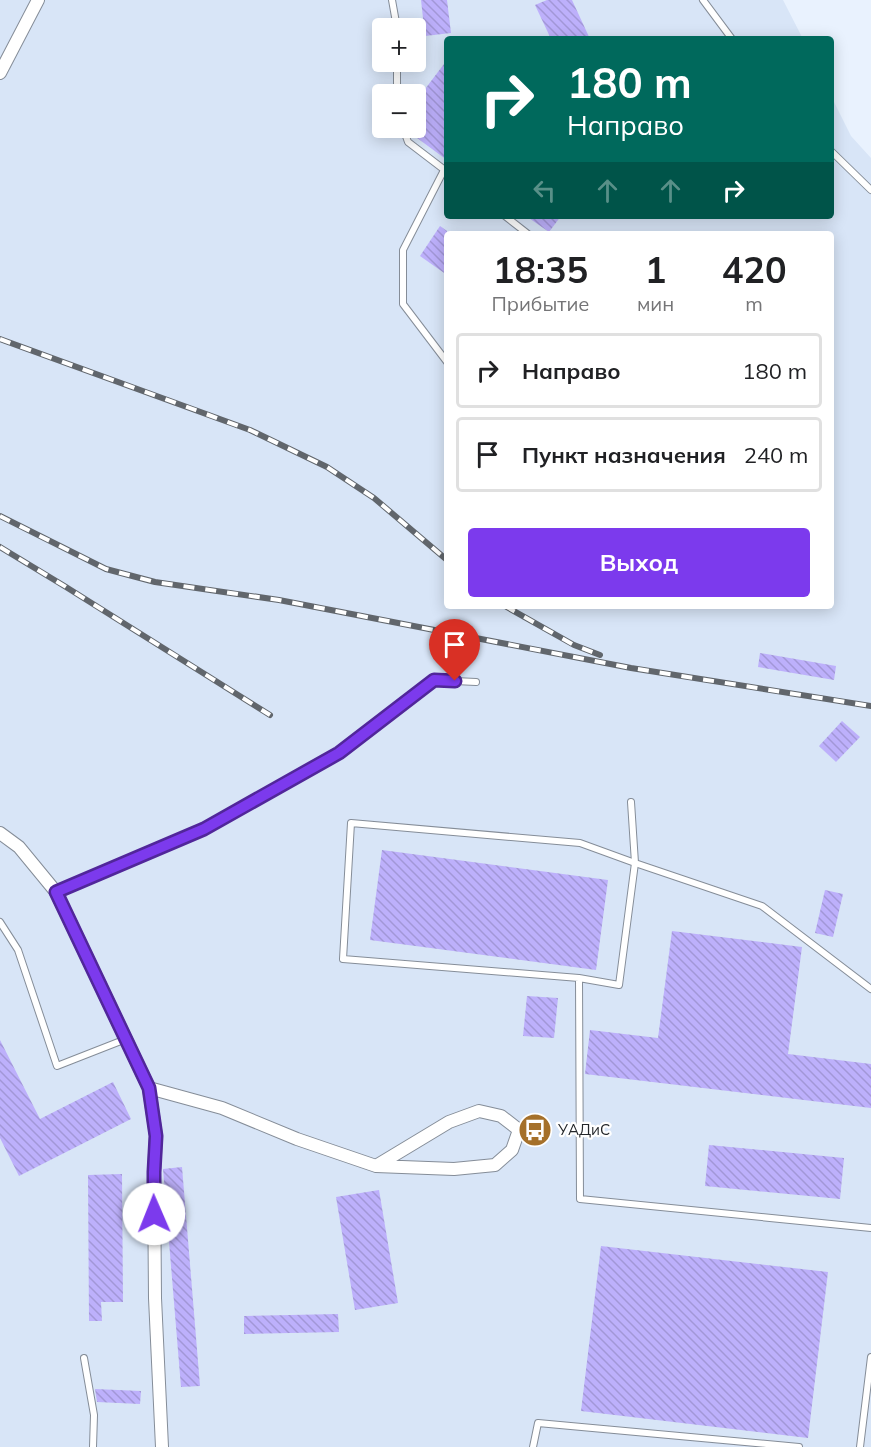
<!DOCTYPE html>
<html lang="ru">
<head>
<meta charset="utf-8">
<style>
  :root { --surface:#fff; --page:#f2f2f2; --text:#202124; --muted:#757577; --line:#e0e0e0; --accent:#7c3aed }
  body { margin:0; font-family:Mulish,sans-serif; background:var(--page); color:var(--text); height:100vh; display:flex; flex-direction:column; font-size:22px; white-space:nowrap }
  * { box-sizing:border-box; margin:0 }
  p { font-size:20px; color:var(--muted) }
  .icon { flex:none; width:33px; height:33px; fill:none; stroke:currentColor; stroke-width:2; stroke-linecap:round; stroke-linejoin:round }
  .map { position:relative; flex:1; overflow:hidden }
  .details { position:absolute; left:444px; top:231px; width:390px; height:378px; display:flex; flex-direction:column; background:var(--surface); border-radius:6px; box-shadow:0 3px 15px #0003 }
  .details>* { flex:none }
  .guide { position:absolute; left:444px; top:36px; width:390px; height:183px; border-radius:6px; box-shadow:0 3px 15px #0003; background:#00695c; color:#fff; overflow:hidden }
  .controls { position:absolute; left:372px; top:18px; display:grid; gap:12px }
  .controls a { display:grid; place-items:center; width:54px; height:54px; border-radius:6px; background:var(--surface); box-shadow:0 3px 15px #0003; font-size:30px }
  .pin { position:absolute; display:grid; place-items:center; width:51px; height:51px; color:#fff; margin:-62px -26px; border-radius:50% 50% 50% 0; rotate:-45deg; box-shadow:0 0 6px #0007 }
  .pin .icon { rotate:45deg }
  .me { position:absolute; width:66px; margin:-33px; rotate:359deg; stroke-linejoin:round; filter:drop-shadow(0 0 4px #0008) }
  .turn { display:flex; align-items:center; gap:21px; height:126px; padding:0 24px; font-size:27px }
  .turn .icon { width:78px; height:78px; stroke-width:2.5 }
  .turn b { display:block; font-size:42px; line-height:51px }
  .lanes { display:flex; align-items:center; height:57px; padding:0 24px; background:#0003; justify-content:center; gap:30px; direction:ltr }
  .lanes .off { opacity:.35 }
  .eta { display:flex; justify-content:space-evenly; align-items:center; height:102px; text-align:center }
  .eta b { font-size:36px; font-weight:700; line-height:42px }
  .cta { display:flex; gap:12px; margin-top:auto; padding:12px 24px }
  .cta a { flex:1; height:69px; border-radius:6px; background:var(--accent); color:#fff; font-size:24px; font-weight:700; line-height:69px; text-align:center }
  ul { padding:0; list-style:none }
  li { display:flex; align-items:center; gap:18px; height:75px; margin:0 12px 9px; padding:0 12px; border:3px solid var(--line); border-radius:6px }
  li div { flex:1 }
  li b { display:block; font-size:22px }
  li em { font-style:normal }
  .map>svg:first-child { display:block }
  .built { fill:#d8e5f7; fill-rule:evenodd }
  .building { fill:url(#building-back-hatch) }
  .lines { fill:none; stroke-linecap:round; stroke-linejoin:round }
  .lane-casing { stroke:#858d98; stroke-width:8 }
  .street-casing { stroke:#858d98; stroke-width:14 }
  .lane { stroke:#fff; stroke-width:6 }
  .street { stroke:#fff; stroke-width:12 }
  .rail-casing { stroke:#61666c; stroke-width:6 }
  .rail { stroke:#fff; stroke-width:4; stroke-dasharray:11; stroke-linecap:butt }
  .route-casing { stroke:#51269a; stroke-width:15 }
  .route { stroke:#7c3aed; stroke-width:10 }
  .labels { text-anchor:middle; stroke-width:4.5; stroke-linejoin:round; paint-order:stroke }
  .poi-label { font-size:15px; fill:#24272b; stroke:#fff; text-anchor:start }
</style>
</head>
<body>
<div class="map">
<svg width="871" height="1447" viewBox="0 0 871 1447">
  <defs>
    <pattern id="building-back-hatch" width="6" height="6" patternUnits="userSpaceOnUse" patternTransform="scale(1.5)"><rect width="6" height="6" fill="#bdb0fb"/><path d="M-1 5l2 2M0 0l6 6M5-1l2 2" fill="none" stroke="#a297d7"/></pattern>
  </defs>
  <rect width="100%" height="100%" fill="#e9f2fe"/>
  <path class="built" d="M0 0H783L803 39H447V216H831V96L851 136 871 158V1447H0ZM382 28H416V62H382ZM382 94H416V128H382ZM447 234H831V606H447Z"/>
  <g class="building">
    <path d="M421 0H447L451 33 425 36Z"/>
    <path d="M547 0H572L590 39H551L535 5Z"/>
    <path d="M447 60V160L413 135 410 128H416V101Z"/>
    <path d="M526 216H561L549 232Z"/>
    <path d="M440 226 447 231V275L420 256Z"/>
    <path d="M760 653 836 666 834 680 758 667Z"/>
    <path d="M842 721 860 737 836 762 819 746Z"/>
    <path d="M382 850 608 880 596 970 370 940Z"/>
    <path d="M825 890 843 894 833 937 815 933Z"/>
    <path d="M672 931 802 947 788 1054 871 1064V1108L585 1074 590 1030 658 1038Z"/>
    <path d="M527 996 558 998 554 1038 523 1036Z"/>
    <path d="M0 1040 40 1119 113 1082 131 1119 19 1176 0 1138Z"/>
    <path d="M528 1118 544 1120 542 1142 526 1141Z"/>
    <path d="M709 1145 844 1158 840 1199 705 1186Z"/>
    <path d="M182 1167 200 1386 181 1387 163 1169Z"/>
    <path d="M122 1174 123 1302H101L102 1321H89L88 1175Z"/>
    <path d="M379 1190 398 1303 355 1310 336 1197Z"/>
    <path d="M601 1246 828 1272 808 1438 581 1411Z"/>
    <path d="M338 1314 339 1332 244 1334V1316Z"/>
    <path d="M95 1389 141 1391 140 1404 97 1402Z"/>
  </g>
  <g class="lines">
    <defs>
      <g id="lane">
        <path d="M392 0 397 28"/>
        <path d="M703 0 732 39"/>
        <path d="M397 62V94"/>
        <path d="M403 128 408 142 446 171"/>
        <path d="M831 151 871 190"/>
        <path d="M444 170 403 250V304L447 362"/>
        <path d="M505 216 528 234"/>
        <path d="M631 802 635 863 762 906 871 989"/>
        <path d="M57 892 204 829 339 753 434 680 476 682"/>
        <path d="M0 922 18 950 57 1066 126 1039"/>
        <path d="M579 978 343 959 351 823 580 843 635 863 619 985 579 978 580 1199 871 1228"/>
        <path d="M84 1358 94 1415 93 1447"/>
        <path d="M533 1447 538 1423 799 1447"/>
        <path d="M860 1447 871 1357"/>
      </g>
      <g id="street">
        <path d="M0 73 38 0"/>
        <path d="M0 833 19 847 56 892 149 1088 156 1136 154 1172 155 1298 162 1447"/>
        <path d="M149 1088 222 1108 297 1139 376 1166 454 1169 495 1165 512 1150 519 1130 501 1116 479 1111 449 1122 376 1166"/>
      </g>
    </defs>
    <use href="#lane" class="lane-casing"/>
    <use href="#street" class="street-casing"/>
    <use href="#lane" class="lane"/>
    <use href="#street" class="street"/>
    <defs>
      <g id="rail">
        <path d="M0 339 250 430 327 467 374 498 447 560"/>
        <path d="M0 516 106 569 155 582 279 600 631 668 871 706"/>
        <path d="M0 547 66 587 270 715"/>
        <path d="M505 606 574 645 600 655"/>
      </g>
    </defs>
    <use href="#rail" class="rail-casing"/>
    <use href="#rail" class="rail"/>
  </g>
  <g class="lines">
    <defs>
      <path id="route" d="M154 1214V1172L156 1136 149 1088 56 892 204 829 339 753 434 680 455 681"/>
    </defs>
    <use href="#route" class="route-casing"/>
    <use href="#route" class="route"/>
  </g>
  <defs>
    <symbol id="bus-disc" viewBox="-11 -11 22 22"><circle r="9.5" fill="#a5702a" stroke="#fff"/><path d="M-5-6H5V4H4V6H2V4H-2V6H-4V4H-5ZM-3.5-4V0h7V-4ZM-3.5 1.2v1.5H-2V1.2ZM2 1.2v1.5H3.5V1.2Z" fill="#fff"/></symbol>
  </defs>
  <g fill-rule="evenodd">
    <use href="#bus-disc" x="516" y="1111" width="38" height="38"/>
  </g>
  <g class="labels">
    <g class="poi-label">
      <text x="558" y="1135">УАДиС</text>
    </g>
  </g>
</svg>
<div class="controls">
<a>+</a>
<a>−</a>
</div>
<div class="pin" style="left:455px;top:681px;background:#d93025"><svg class="icon" aria-label="arrive" viewBox="0 0 24 24"><path d="M6 21V4h12l-3 4 3 4H6"/></svg></div>
<svg class="me" style="left:154px;top:1214px" viewBox="-20 -20 40 40"><circle r="19" fill="#fff"/><path d="M0-13L10 11 0 6-10 11z" fill="#7c3aed"/></svg>
<div class="guide">
<div class="turn"><svg class="icon" aria-label="right" viewBox="0 0 24 24"><path d="M7 20v-9h11M14 6l5 5-5 5"/></svg><div><b>180 m</b>Направо</div></div>
<div class="lanes"><svg class="icon off" aria-label="left" viewBox="0 0 24 24"><path d="M17 20v-9H6M10 6l-5 5 5 5"/></svg><svg class="icon off" aria-label="ahead" viewBox="0 0 24 24"><path d="M12 20V5M6 11l6-6 6 6"/></svg><svg class="icon off" aria-label="ahead" viewBox="0 0 24 24"><path d="M12 20V5M6 11l6-6 6 6"/></svg><svg class="icon" aria-label="right" viewBox="0 0 24 24"><path d="M7 20v-9h11M14 6l5 5-5 5"/></svg></div>
</div>
<section class="details">
<div class="eta">
<div><b>18:35</b><p>Прибытие</p></div>
<div><b>1</b><p>мин</p></div>
<div><b>420</b><p>m</p></div>
</div>
<ul>
<li><svg class="icon" aria-label="right" viewBox="0 0 24 24"><path d="M7 20v-9h11M14 6l5 5-5 5"/></svg><div><b>Направо</b></div><em>180 m</em></li>
<li><svg class="icon" aria-label="arrive" viewBox="0 0 24 24"><path d="M6 21V4h12l-3 4 3 4H6"/></svg><div><b>Пункт назначения</b></div><em>240 m</em></li>
</ul>
<div class="cta"><a>Выход</a></div>
</section>
</div>
</body>
</html>
